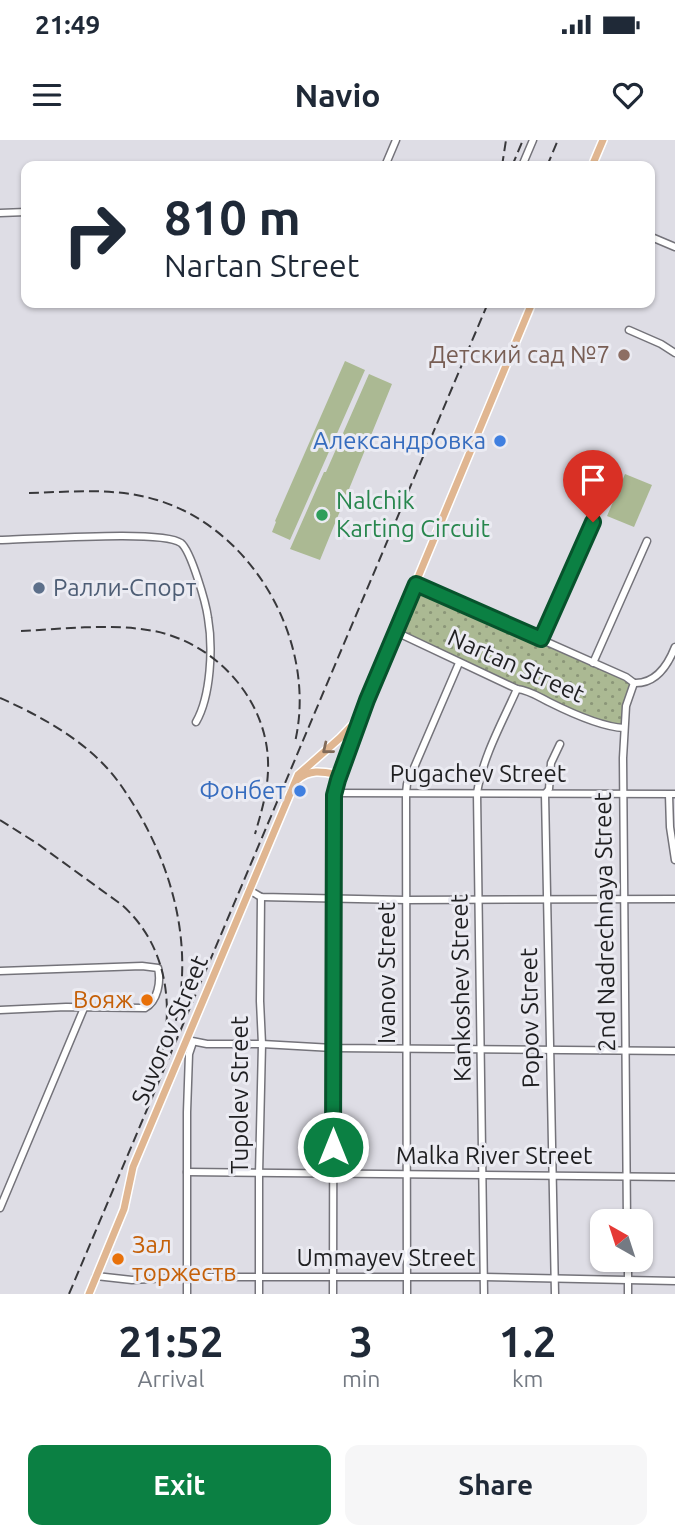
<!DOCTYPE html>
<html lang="en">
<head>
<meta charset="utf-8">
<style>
  :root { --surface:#fff; --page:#f6f6f7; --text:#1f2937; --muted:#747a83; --accent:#0b8043 }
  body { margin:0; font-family:Ubuntu,sans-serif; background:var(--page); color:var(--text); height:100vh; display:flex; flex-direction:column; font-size:26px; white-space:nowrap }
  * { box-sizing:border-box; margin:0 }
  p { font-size:23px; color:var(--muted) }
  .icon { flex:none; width:38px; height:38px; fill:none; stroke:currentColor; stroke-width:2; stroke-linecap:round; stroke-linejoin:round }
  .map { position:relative; height:1154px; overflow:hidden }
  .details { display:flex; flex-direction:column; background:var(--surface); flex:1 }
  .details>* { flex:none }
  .banner { position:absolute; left:21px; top:21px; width:634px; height:147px; border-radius:14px; box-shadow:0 2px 5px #0004; background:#fff; color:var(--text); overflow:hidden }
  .needle { width:46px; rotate:321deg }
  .controls { position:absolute; left:590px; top:1069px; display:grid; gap:14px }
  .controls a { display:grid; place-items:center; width:63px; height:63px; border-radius:14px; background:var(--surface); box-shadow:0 2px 5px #0004; font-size:35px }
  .pin { position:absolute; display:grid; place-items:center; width:60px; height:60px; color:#fff; margin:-72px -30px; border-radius:50% 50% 50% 0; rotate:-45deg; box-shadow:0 0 7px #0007 }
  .pin .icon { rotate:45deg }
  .me { position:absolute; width:77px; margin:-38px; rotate:0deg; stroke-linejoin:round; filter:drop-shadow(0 0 5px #0008) }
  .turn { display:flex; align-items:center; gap:24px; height:147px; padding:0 28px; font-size:32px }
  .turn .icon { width:91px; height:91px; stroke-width:2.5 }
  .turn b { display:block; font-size:49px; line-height:60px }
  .eta { display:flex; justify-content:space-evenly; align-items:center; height:119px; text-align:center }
  .eta b { font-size:42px; font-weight:700; line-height:49px }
  .cta { display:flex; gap:14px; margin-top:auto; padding:14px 28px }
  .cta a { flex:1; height:80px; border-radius:14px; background:var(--accent); color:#fff; font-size:28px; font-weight:700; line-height:80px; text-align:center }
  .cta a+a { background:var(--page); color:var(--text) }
  .status { display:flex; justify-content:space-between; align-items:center; height:49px; padding:0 35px; background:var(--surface); direction:ltr }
  .status svg { height:19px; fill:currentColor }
  header { display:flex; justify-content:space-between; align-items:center; height:91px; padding:0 28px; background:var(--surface); font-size:32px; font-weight:700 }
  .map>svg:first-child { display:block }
  .grass { fill:url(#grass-dots) }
  .garden { fill:#abb993 }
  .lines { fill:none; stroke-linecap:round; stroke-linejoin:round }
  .minor-casing { stroke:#74737a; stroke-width:9 }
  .major-casing { stroke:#fff; stroke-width:10 }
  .minor { stroke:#fff; stroke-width:6 }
  .major { stroke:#e0b691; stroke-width:7 }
  .rail { stroke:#38383b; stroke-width:2; stroke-dasharray:10 5; stroke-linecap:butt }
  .oneway { stroke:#806a59 }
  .route-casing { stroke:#07532c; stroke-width:18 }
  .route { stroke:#0b8043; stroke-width:12 }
  .education-dot { fill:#8d6e63; stroke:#ebebf2; stroke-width:2.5 }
  .shop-dot { fill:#3f7fe0; stroke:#ebebf2; stroke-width:2.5 }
  .leisure-dot { fill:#2e9e5b; stroke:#ebebf2; stroke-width:2.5 }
  .service-dot { fill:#5c6f8a; stroke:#ebebf2; stroke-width:2.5 }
  .food-dot { fill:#e8710a; stroke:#ebebf2; stroke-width:2.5 }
  .labels { text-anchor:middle; stroke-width:6; stroke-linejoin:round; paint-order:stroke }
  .education-label { font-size:24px; fill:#785e54; stroke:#ebebf2; text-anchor:end }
  .shop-label { font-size:24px; fill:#366cbe; stroke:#ebebf2; text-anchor:end }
  .leisure-label { font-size:24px; fill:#27864d; stroke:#ebebf2; text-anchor:start }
  .service-label { font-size:24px; fill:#4e5e75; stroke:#ebebf2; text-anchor:start }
  .street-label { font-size:24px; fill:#1f1f21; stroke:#ebebf2 }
  .food-label { font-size:24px; fill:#c56008; stroke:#ebebf2; text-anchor:end }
</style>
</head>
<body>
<div class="status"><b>21:49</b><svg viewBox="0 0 49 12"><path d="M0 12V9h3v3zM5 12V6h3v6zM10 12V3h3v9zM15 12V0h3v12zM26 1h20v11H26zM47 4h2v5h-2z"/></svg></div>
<header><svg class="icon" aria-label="menu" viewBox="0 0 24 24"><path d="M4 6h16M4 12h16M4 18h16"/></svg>Navio<svg class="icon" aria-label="heart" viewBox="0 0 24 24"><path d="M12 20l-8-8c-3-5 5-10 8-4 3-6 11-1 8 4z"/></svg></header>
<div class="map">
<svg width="675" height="1154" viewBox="0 0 675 1154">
  <defs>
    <pattern id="grass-dots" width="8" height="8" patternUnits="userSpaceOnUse" patternTransform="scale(1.75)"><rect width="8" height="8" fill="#abb993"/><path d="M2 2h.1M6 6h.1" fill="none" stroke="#8b9678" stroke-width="1.8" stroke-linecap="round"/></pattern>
  </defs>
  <rect width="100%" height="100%" fill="#dedde5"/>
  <path class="grass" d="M416 444 634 543 624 588 610 587 550 563 396 492Z"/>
  <g class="garden">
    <path d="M345 221 365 230 290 400 272 392 276 382 275 381Z"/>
    <path d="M369 234 392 244 320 420 290 409 324 332H326Z"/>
    <path d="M625 334 652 345 634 387 607 376Z"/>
  </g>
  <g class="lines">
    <defs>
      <g id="minor">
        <path d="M385 26 396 0"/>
        <path d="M522 26 533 0"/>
        <path d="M0 73 26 72"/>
        <path d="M649 96 675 107"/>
        <path d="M629 190 661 204 675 213"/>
        <path d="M0 400C31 400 162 389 181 403 191 411 206 463 208 478 213 507 211 556 196 582"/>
        <path d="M416 444 626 537 634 543"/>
        <path d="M396 492 517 549C529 550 539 557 549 562 569 572 602 587 624 588"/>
        <path d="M541 499 593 382"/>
        <path d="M593 523 647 401"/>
        <path d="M634 543C656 544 668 525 675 507"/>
        <path d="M334 653 675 654"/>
        <path d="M669 655 670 687 675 720"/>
        <path d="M249 750 261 757 406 760 675 759"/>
        <path d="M0 831 142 826 158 828C161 841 158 861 145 868L66 867 0 870"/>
        <path d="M187 900 207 904H262L333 908 675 911"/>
        <path d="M187 1032 675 1037"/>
        <path d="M0 1068 84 868"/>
        <path d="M627 1082 623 618 626 566 634 543"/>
        <path d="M628 1120V1154"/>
        <path d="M96 1136 132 1140 187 1137H484L675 1141"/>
        <path d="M187 1154V972L189 914 193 902"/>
        <path d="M259 1154V1034L262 904 260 861 261 757"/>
        <path d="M333 1154 334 655 340 635"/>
        <path d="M407 1154 406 653 407 644 459 523"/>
        <path d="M484 1154 477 653C483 616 502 583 517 549"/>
        <path d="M555 1154 545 654 549 649 551 623 560 604"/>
      </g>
      <g id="major">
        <path d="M592 26 603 0"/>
        <path d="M297 640C311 628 324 632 340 635L367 560 532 163"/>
        <path d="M89 1154 124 1069 133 1027 298 635 340 598 361 576"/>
      </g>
    </defs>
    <use href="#minor" class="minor-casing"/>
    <use href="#major" class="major-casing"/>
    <use href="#minor" class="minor"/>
    <use href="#major" class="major"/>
    <g class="rail">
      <path d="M502 26 506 0"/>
      <path d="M512 26 523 0"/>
      <path d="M547 26 558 0"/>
      <path d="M29 353C71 352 115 347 157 360 254 389 318 504 295 602"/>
      <path d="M21 491C64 489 111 483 154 491 215 503 266 558 268 621 269 647 262 670 255 694"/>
      <path d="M0 558C37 574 80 598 107 628 119 641 129 657 138 672 176 737 194 814 174 888"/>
      <path d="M0 680 38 704 122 765C167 805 175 866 160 921"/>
      <path d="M69 1154 488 163"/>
    </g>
  </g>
  <defs><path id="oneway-chevron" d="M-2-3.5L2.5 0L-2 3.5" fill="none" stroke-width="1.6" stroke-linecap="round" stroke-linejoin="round" transform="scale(1.75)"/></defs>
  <use class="oneway" href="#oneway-chevron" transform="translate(327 609) rotate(141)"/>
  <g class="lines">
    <defs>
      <path id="route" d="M333 1007 334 655 338 640 367 560 416 444 541 499 593 382"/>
    </defs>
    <use href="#route" class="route-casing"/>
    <use href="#route" class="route"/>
  </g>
  <circle class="education-dot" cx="624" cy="215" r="7"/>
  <g class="shop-dot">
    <circle cx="500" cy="301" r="7"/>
    <circle cx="300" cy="651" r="7"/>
  </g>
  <circle class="leisure-dot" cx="322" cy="375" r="7"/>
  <circle class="service-dot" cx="39" cy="448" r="7"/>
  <g class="food-dot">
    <circle cx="147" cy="860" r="7"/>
    <circle cx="118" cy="1119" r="7"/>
  </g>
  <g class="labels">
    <g class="education-label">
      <text x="610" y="223">Детский сад №7</text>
    </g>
    <g class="shop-label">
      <text x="486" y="309">Александровка</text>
      <text x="286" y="659">Фонбет</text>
    </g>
    <g class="leisure-label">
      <text x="336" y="369">Nalchik<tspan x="336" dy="28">Karting Circuit</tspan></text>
    </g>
    <g class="service-label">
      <text x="53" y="456">Ралли-Спорт</text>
    </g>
    <g class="street-label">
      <text transform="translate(516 526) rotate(24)" y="8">Nartan Street</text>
      <text x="478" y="642">Pugachev Street</text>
      <text transform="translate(605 782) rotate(-91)" y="8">2nd Nadrechnaya Street</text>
      <text transform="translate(387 833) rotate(-90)" y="8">Ivanov Street</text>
      <text transform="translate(461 848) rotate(-91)" y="8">Kankoshev Street</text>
      <text transform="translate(530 878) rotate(-91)" y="8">Popov Street</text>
      <text transform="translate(170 890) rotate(-67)" y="8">Suvorov Street</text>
      <text transform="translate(240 955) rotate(-90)" y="8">Tupolev Street</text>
      <text x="494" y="1024">Malka River Street</text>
      <text x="386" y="1126">Ummayev Street</text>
    </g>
    <g class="food-label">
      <text x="133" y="868">Вояж</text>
      <text x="132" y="1113" text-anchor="start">Зал<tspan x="132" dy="28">торжеств</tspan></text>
    </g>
  </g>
</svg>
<div class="controls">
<a><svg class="needle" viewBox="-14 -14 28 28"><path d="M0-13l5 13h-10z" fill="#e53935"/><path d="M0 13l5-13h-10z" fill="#747a83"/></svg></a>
</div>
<div class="pin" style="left:593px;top:382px;background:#d93025"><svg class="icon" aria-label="arrive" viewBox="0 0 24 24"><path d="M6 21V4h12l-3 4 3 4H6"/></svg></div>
<svg class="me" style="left:333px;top:1007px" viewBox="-20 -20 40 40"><circle r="17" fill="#0b8043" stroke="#fff" stroke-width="3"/><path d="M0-11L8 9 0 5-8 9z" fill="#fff"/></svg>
<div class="banner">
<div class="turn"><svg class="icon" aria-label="right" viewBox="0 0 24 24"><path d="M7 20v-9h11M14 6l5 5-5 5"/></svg><div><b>810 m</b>Nartan Street</div></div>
</div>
</div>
<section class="details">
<div class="eta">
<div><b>21:52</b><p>Arrival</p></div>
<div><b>3</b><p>min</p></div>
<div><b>1.2</b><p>km</p></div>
</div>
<div class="cta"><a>Exit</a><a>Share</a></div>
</section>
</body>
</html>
